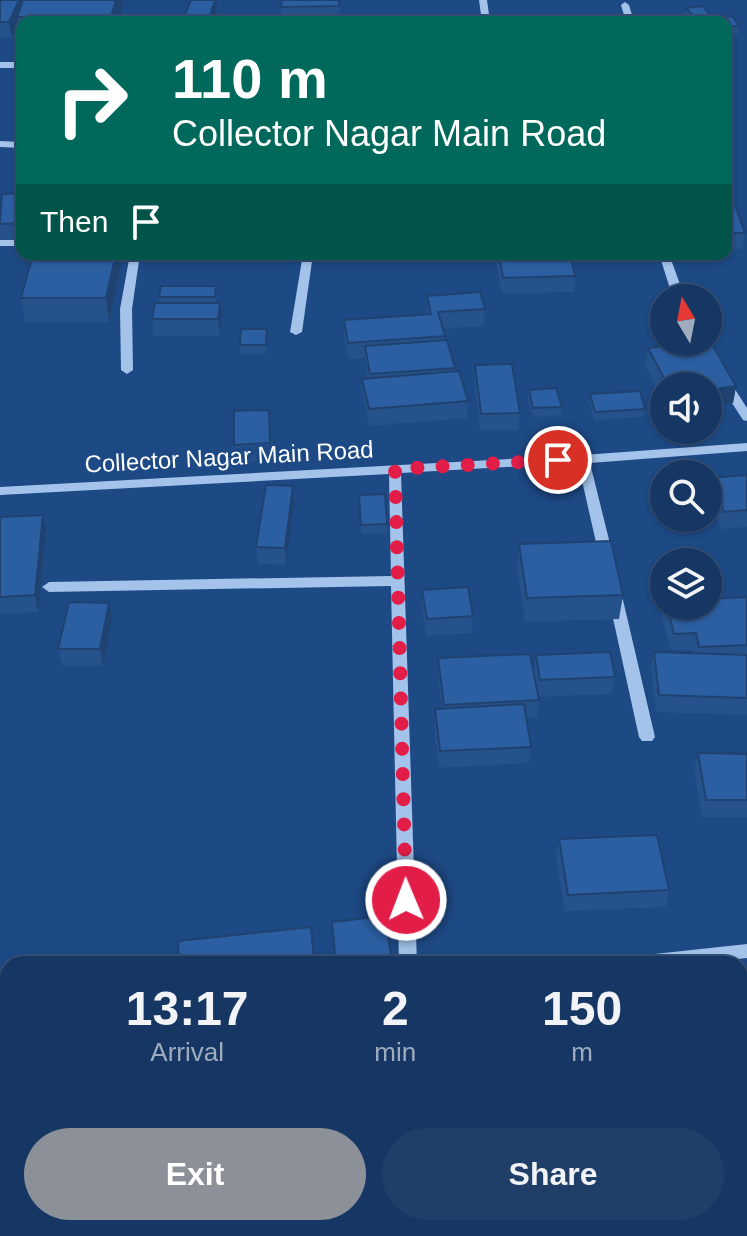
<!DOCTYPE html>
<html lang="en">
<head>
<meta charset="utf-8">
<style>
  :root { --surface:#163763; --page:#1f3f69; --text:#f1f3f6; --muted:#9eacbe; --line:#355178; --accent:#8c9099 }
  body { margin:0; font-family:Arial,sans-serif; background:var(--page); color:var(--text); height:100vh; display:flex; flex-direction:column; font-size:30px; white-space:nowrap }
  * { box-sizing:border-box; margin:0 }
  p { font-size:26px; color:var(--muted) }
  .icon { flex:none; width:44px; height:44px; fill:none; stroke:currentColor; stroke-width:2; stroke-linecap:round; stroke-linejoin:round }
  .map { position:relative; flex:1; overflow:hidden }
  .details { position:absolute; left:0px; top:956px; width:748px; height:280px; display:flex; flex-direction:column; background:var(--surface); border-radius:24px 24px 0 0; box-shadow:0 2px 6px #0004,0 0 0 2px var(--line) }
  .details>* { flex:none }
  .guide { position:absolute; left:16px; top:16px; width:716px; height:244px; border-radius:16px; box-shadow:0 2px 6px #0004,0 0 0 2px var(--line); background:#00695c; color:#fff; overflow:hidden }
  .needle { width:52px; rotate:350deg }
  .buttons { position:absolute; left:650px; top:284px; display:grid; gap:16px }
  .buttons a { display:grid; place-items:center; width:72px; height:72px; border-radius:50%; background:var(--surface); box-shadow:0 2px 6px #0004,0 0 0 2px var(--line); font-size:40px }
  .pin { position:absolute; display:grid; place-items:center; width:68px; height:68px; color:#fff; margin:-34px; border:4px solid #fff; border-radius:50%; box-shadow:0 2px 8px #0007 }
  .me { position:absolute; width:88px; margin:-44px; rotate:359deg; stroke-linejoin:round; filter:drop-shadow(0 0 6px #0008) }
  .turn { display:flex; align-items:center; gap:28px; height:168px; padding:0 24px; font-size:36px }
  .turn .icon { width:104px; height:104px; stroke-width:2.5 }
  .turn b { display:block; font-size:56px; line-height:68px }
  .then { display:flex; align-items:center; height:76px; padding:0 24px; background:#0003; gap:16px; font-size:30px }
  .eta { display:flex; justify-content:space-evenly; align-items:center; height:136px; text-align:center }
  .eta b { font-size:48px; font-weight:800; line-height:56px }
  .action { display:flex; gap:16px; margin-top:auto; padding:16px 24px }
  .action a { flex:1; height:92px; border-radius:48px; background:var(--accent); color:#fff; font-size:32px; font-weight:800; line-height:92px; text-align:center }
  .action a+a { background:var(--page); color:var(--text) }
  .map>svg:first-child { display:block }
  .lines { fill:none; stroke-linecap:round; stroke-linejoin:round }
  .minor { fill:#a3c3ea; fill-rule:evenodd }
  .wall { fill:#26528b }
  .shaded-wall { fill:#1f4271 }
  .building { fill:#2c5fa2; stroke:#1f4271; stroke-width:2 }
  .route { stroke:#e11d48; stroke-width:14; stroke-dasharray:0 25.2 }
  .labels { text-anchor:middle; stroke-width:8; stroke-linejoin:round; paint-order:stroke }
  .street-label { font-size:24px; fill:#fff; stroke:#1d4984 }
</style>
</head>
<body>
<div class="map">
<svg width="747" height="1236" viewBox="0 0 747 1236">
  <rect width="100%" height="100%" fill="#1d4984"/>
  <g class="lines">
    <g class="minor">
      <path d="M479 0H487L490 22H482Z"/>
      <path d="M625 2 629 5 634 22H626L621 5Z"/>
      <rect x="0" y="62" width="22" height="6"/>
      <path d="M0 141 22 142V148L0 147Z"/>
      <rect x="0" y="240" width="22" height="6"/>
      <path d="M130 254H140L132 309 133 370 127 374 121 370 120 309Z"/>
      <path d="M303 254H313L302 332 296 335 290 332Z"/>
      <path d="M659 254H669L685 298H673Z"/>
      <path d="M725 379 729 380 747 408V421L743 420 719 383Z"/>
      <path d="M747 443V451L590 463 614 560 607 565 600 560 578 463 401 473 417 964H399L391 586 49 592 42 587 49 582 391 576 389 474 0 495V487L583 455Z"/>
      <path d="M616 595 623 600 655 737 652 741H642L639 737 609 600Z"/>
      <path d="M747 944V958L695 964H618L621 959 627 957Z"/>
      <path d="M422 1228H442L443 1236H423Z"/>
    </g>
  </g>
  <g class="wall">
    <path d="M0 0H22L23 2V0H122L123 7 118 22H22V38H20L18 23 12 37H0Z"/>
    <path d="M339 0 340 21H282L281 7Z"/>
    <path d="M703 6 710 15V18L732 16 739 26 738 34 726 35V22H690L685 15 686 8Z"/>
    <path d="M217 12 214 22H183V20Z"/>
    <path d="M726 189 745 233 742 249H726Z"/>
    <path d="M22 193V239L1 240 0 234V209Z"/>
    <path d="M497 254H570L575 276 574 292 502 294 496 262Z"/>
    <path d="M121 264 109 322H25L21 298Z"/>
    <path d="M217 294 216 303 222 319 220 336H154L152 319 159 303V297Z"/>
    <path d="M427 296 485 309 484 326 443 329 444 340 455 368 454 372 468 401 467 418 369 426 363 396 362 379H368L365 358 349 359 344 337V320L427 314Z"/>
    <path d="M267 329 266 354H241L240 345Z"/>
    <path d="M708 341H710L736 386 733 403 708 406V386H664V401L645 365 648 348Z"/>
    <path d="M475 365 520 413 518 430H480L474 381Z"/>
    <path d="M529 390 562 407 561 415 533 417 528 399Z"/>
    <path d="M590 394 645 409 644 417 594 420 589 403Z"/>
    <path d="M269 410 271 460 236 462 234 445Z"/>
    <path d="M747 475V527L721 529 708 497 710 478Z"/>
    <path d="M293 486 294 503 286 565 258 564 256 547Z"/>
    <path d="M359 495 387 524V533L361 534Z"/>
    <path d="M0 517 46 532 38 612 0 614Z"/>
    <path d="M519 544 623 595 619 619 525 622 517 568Z"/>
    <path d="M422 590 473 616 472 633 426 636 422 607Z"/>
    <path d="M747 597V715L656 712 651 669 654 652 693 654 692 650H671L662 618 665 606H708Z"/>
    <path d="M109 603 112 620 103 666H62L58 649Z"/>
    <path d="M536 655 615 677 612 694 538 697 537 717 526 718 531 747 529 763 439 768 434 726 435 709 442 708 438 675V658L534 672Z"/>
    <path d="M698 753 747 754V817H702L694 770Z"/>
    <path d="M559 839 669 890 666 907 565 911 556 856Z"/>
    <path d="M332 922 392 961V964H335Z"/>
    <path d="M311 927 314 964H179Z"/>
  </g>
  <g class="shaded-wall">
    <path d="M19 0H22L24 10 17 17 18 23 12 37 9 22Z"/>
    <path d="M116 0H122L123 7 118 22H111V17Z"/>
    <path d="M215 0H216L217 12 214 22H208Z"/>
    <path d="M710 15 709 22 699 19V22H693L694 17Z"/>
    <path d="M116 254H120L121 264 109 322 106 298Z"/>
    <path d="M220 303 222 319 220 336 218 319Z"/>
    <path d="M736 386 733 403 708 406V390Z"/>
    <path d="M293 486 294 503 286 565 285 548Z"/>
    <path d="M43 515 46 532 38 612 35 595Z"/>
    <path d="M109 603 112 620 103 666 100 649Z"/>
  </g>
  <g class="building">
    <path d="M0 0H19L9 22H0Z"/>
    <path d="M23 0H116L111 17H17Z"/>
    <path d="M191 0H215L208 21 183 20Z"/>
    <path d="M282 0H339V6L281 7Z"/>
    <path d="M703 6 710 15 694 17 686 8Z"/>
    <path d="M732 16 739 26 726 27V22H702L699 19Z"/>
    <path d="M726 189H729L745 233H726Z"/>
    <path d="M22 193V223L0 224 2 194Z"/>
    <path d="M33 254H116L106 298H21Z"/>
    <path d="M499 254H570L575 276 503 278Z"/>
    <path d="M161 286H216L215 297H159Z"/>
    <path d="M480 292 485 309 438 312 445 336 348 343 344 320 431 314 427 296Z"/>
    <path d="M155 303H220L218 319H152Z"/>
    <path d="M241 329H267L266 345H240Z"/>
    <path d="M447 340 455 368 370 374 365 346Z"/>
    <path d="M708 341H710L736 386 708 390V386H668L648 348Z"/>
    <path d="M512 364 520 413 481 414 475 365Z"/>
    <path d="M459 371 468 401 369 409 362 379Z"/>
    <path d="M556 388 562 407 533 408 529 390Z"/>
    <path d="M640 391 645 409 595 412 590 394Z"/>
    <path d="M269 410 270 443 234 445V411Z"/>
    <path d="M747 475V510L724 512 710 478Z"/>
    <path d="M266 485 293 486 285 548 256 547Z"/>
    <path d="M385 494 387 524 361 525 359 495Z"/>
    <path d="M43 515 35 595 0 597V517Z"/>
    <path d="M611 541 623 595 527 598 519 544Z"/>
    <path d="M468 587 473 616 427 619 422 590Z"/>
    <path d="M747 597V645L699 647 696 633 674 634 667 606H708V599Z"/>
    <path d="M69 602 109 603 100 649H58Z"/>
    <path d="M610 652 615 677 540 680 536 655Z"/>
    <path d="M654 652 747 655V698L659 695Z"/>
    <path d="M530 654 539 700 444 705 438 658Z"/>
    <path d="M524 704 531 747 440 751 435 709Z"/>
    <path d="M698 753 747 754V800H706Z"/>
    <path d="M657 835 669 890 568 895 559 839Z"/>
    <path d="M385 916 392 961 367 964H336L332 922Z"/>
    <path d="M311 927 314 960 273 964H179L178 941Z"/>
  </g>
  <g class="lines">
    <path class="route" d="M406 900 395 469 558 460"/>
  </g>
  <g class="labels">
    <g class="street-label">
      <text transform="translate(229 457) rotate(-3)" y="8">Collector Nagar Main Road</text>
    </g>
  </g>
</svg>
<div class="buttons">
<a><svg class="needle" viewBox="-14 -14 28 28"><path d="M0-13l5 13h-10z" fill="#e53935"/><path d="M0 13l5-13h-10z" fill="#9eacbe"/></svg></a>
<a><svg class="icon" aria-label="sound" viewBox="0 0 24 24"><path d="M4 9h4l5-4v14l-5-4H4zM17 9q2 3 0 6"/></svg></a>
<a><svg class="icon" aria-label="search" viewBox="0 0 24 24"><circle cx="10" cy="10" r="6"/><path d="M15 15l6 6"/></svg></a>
<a><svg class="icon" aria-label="layers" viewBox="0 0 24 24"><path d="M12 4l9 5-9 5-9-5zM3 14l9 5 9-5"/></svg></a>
</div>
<div class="pin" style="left:558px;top:460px;background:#d93025"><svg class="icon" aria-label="arrive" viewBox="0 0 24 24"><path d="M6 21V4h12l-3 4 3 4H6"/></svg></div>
<svg class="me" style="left:406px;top:900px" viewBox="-20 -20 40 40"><circle r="17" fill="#e11d48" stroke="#fff" stroke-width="3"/><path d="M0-11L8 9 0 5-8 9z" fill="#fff"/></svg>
<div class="guide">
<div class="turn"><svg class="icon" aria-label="right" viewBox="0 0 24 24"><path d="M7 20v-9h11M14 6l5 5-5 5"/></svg><div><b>110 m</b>Collector Nagar Main Road</div></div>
<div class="then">Then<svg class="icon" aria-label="arrive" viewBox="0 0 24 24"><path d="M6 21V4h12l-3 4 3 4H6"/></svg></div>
</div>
<section class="details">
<div class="eta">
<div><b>13:17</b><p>Arrival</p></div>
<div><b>2</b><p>min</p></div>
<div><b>150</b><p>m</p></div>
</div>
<div class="action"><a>Exit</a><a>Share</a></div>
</section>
</div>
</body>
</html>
